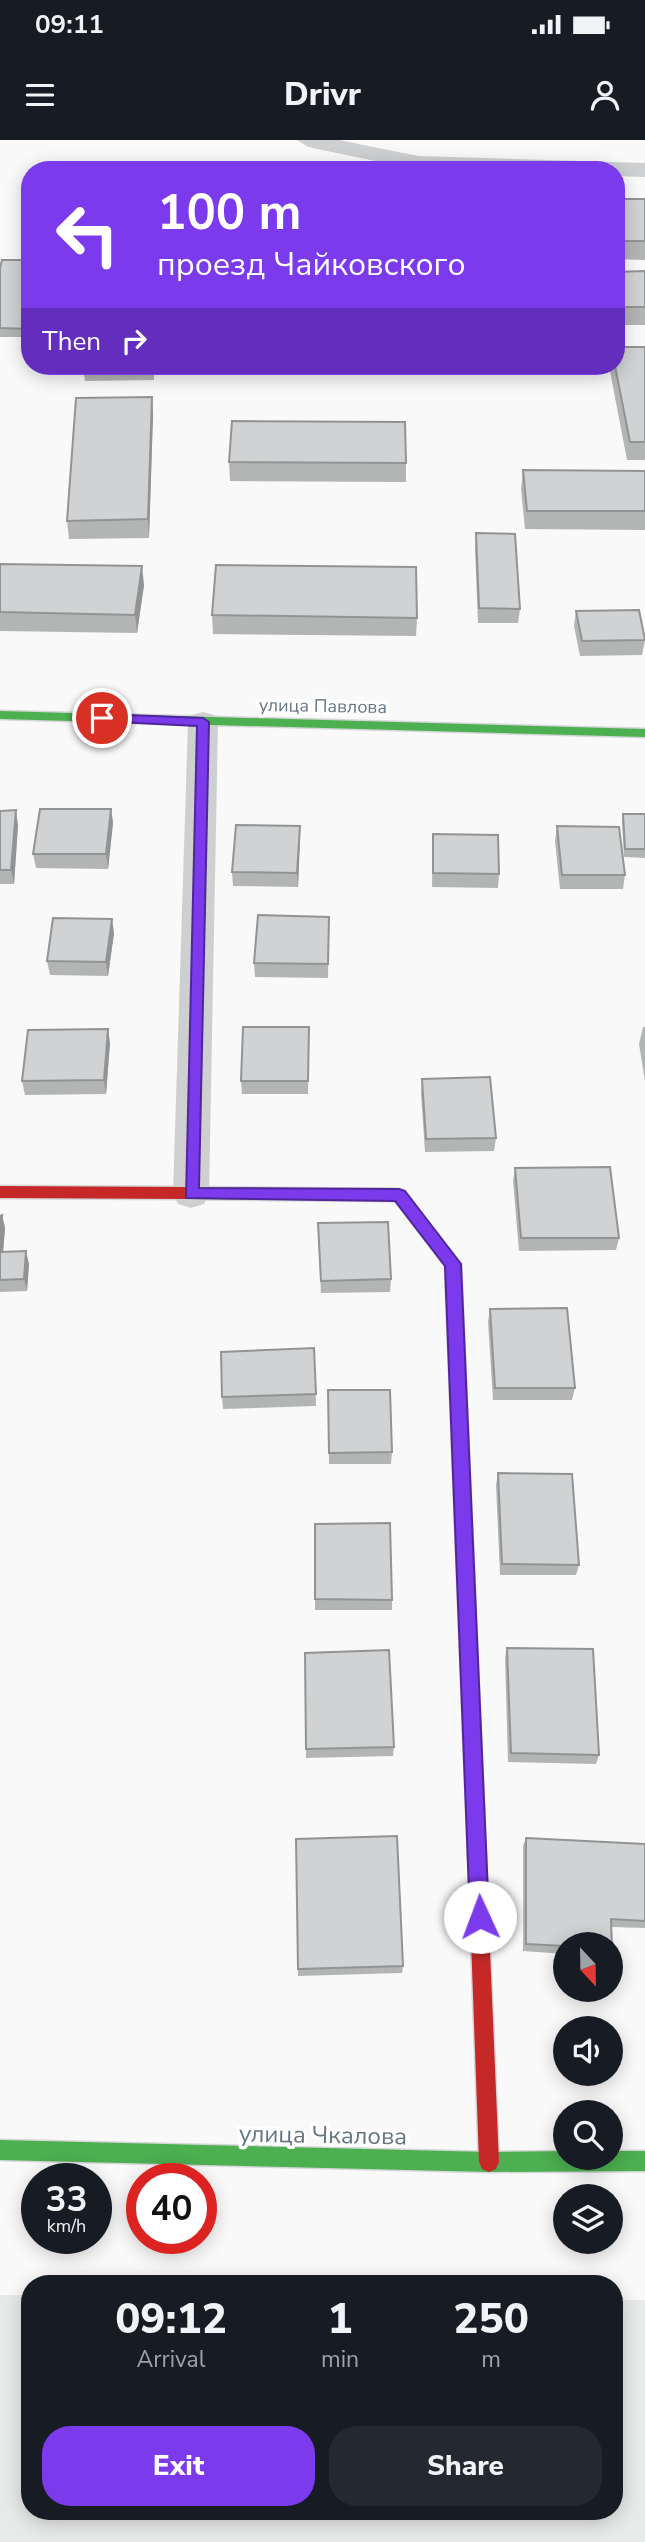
<!DOCTYPE html>
<html lang="en">
<head>
<meta charset="utf-8">
<style>
  :root { --surface:#171b24; --page:#242831; --text:#f1f3f6; --muted:#9ea1a6; --accent:#7c3aed }
  body { margin:0; font-family:"Nunito Sans",sans-serif; background:var(--page); color:var(--text); height:100vh; display:flex; flex-direction:column; font-size:26px; white-space:nowrap }
  * { box-sizing:border-box; margin:0 }
  p { font-size:23px; color:var(--muted) }
  .icon { flex:none; width:38px; height:38px; fill:none; stroke:currentColor; stroke-width:2; stroke-linecap:round; stroke-linejoin:round }
  .map { position:relative; flex:1; overflow:hidden }
  .details { position:absolute; left:21px; top:2135px; width:602px; height:245px; display:flex; flex-direction:column; background:var(--surface); border-radius:28px; box-shadow:0 4px 18px #0003 }
  .details>* { flex:none }
  .banner { position:absolute; left:21px; top:21px; width:604px; height:214px; border-radius:28px; box-shadow:0 4px 18px #0003; background:#7c3aed; color:#fff; overflow:hidden }
  .needle { width:46px; rotate:158deg }
  .tools { position:absolute; left:553px; top:1792px; display:grid; gap:14px }
  .tools a { display:grid; place-items:center; width:70px; height:70px; border-radius:50%; background:var(--surface); box-shadow:0 4px 18px #0003; font-size:35px }
  .speed { position:absolute; left:21px; top:2023px; display:flex; gap:14px; font-size:35px; font-weight:700; text-align:center }
  .speed>* { display:grid; place-content:center; width:91px; height:91px; border-radius:50%; background:var(--surface); box-shadow:0 4px 18px #0003; line-height:1 }
  .speed small { font-size:18px; font-weight:400 }
  .speed .limit { border:10px solid #d22; background:#fff; color:#111 }
  .pin { position:absolute; display:grid; place-items:center; width:60px; height:60px; color:#fff; margin:-30px; border:4px solid #fff; border-radius:50%; box-shadow:0 2px 7px #0007 }
  .me { position:absolute; width:77px; margin:-38px; rotate:358deg; stroke-linejoin:round; filter:drop-shadow(0 0 5px #0008) }
  .turn { display:flex; align-items:center; gap:24px; height:147px; padding:0 21px; font-size:32px }
  .turn .icon { width:91px; height:91px; stroke-width:2.5 }
  .turn b { display:block; font-size:49px; line-height:60px }
  .then { display:flex; align-items:center; height:66px; padding:0 21px; background:#0003; gap:14px; font-size:26px }
  .eta { display:flex; justify-content:space-evenly; align-items:center; height:119px; text-align:center }
  .eta b { font-size:42px; font-weight:800; line-height:49px }
  .action { display:flex; gap:14px; margin-top:auto; padding:14px 21px }
  .action a { flex:1; height:80px; border-radius:28px; background:var(--accent); color:#fff; font-size:28px; font-weight:800; line-height:80px; text-align:center }
  .action a+a { background:var(--page); color:var(--text) }
  .status { display:flex; justify-content:space-between; align-items:center; height:49px; padding:0 35px; background:var(--surface); direction:ltr }
  .status svg { height:19px; fill:currentColor }
  header { display:flex; justify-content:space-between; align-items:center; height:91px; padding:0 21px; background:var(--surface); font-size:32px; font-weight:800 }
  .map>svg:first-child { display:block }
  .built { fill:#e8e9e9 }
  .lines { fill:none; stroke-linecap:round; stroke-linejoin:round }
  .fast-casing { stroke:#d5d6d7; stroke-width:3 }
  .jam-casing { stroke:#d5d6d7; stroke-width:3 }
  .street { fill:#cecfd0; fill-rule:evenodd }
  .fast { fill:#4caf50; fill-rule:evenodd }
  .jam { fill:#c62828; fill-rule:evenodd }
  .wall { fill:#b3b5b5 }
  .shaded-wall { fill:#929394 }
  .building { fill:#d0d2d3; stroke:#929394; stroke-width:2 }
  .route { fill:#7c3aed; stroke:#51269a; stroke-width:2 }
  .labels { text-anchor:middle; stroke-width:7; stroke-linejoin:round; paint-order:stroke }
  .far-street-label { font-size:18px; fill:#657683; stroke:#fff }
  .near-street-label { font-size:24px; fill:#657683; stroke:#fff }
</style>
</head>
<body>
<div class="status"><b>09:11</b><svg viewBox="0 0 49 12"><path d="M0 12V9h3v3zM5 12V6h3v6zM10 12V3h3v9zM15 12V0h3v12zM26 1h20v11H26zM47 4h2v5h-2z"/></svg></div>
<header><svg class="icon" aria-label="menu" viewBox="0 0 24 24"><path d="M4 6h16M4 12h16M4 18h16"/></svg>Drivr<svg class="icon" aria-label="person" viewBox="0 0 24 24"><circle cx="12" cy="8" r="4"/><path d="M4 21q1-7 8-7t8 7"/></svg></header>
<div class="map">
<svg width="645" height="2402" viewBox="0 0 645 2402">
  <rect width="100%" height="100%" fill="#f9f9f9"/>
  <path class="built" d="M0 2155H30V2371H614V2160H645V2402H0Z"/>
  <g class="lines">
    <defs>
      <g id="fast">
        <path d="M0 571 645 589V597L0 579Z"/>
        <path d="M186 1047 399 1049 404 1051 461 1124 486 1716 484 1723 477 1725 470 1723 468 1716 445 1126 395 1061 186 1059 179 1053Z"/>
        <path d="M0 2000 489 2012 565 2011V2018H611V2011H645V2031L489 2032 0 2020Z"/>
      </g>
      <g id="jam">
        <path d="M0 1046 186 1047 193 1053 186 1059 0 1058Z"/>
        <path d="M477 1707 484 1709 486 1716 499 2022 496 2029 489 2032 482 2029 479 2022 468 1716 470 1709Z"/>
      </g>
    </defs>
    <use href="#fast" class="fast-casing"/>
    <use href="#jam" class="jam-casing"/>
    <g class="street">
      <path d="M297 0H339L418 16 645 23V37L616 36V30H418L308 7Z"/>
      <path d="M203 572 214 575 218 582 209 1054 204 1064 191 1068 178 1064 173 1054 188 582 192 575Z"/>
    </g>
    <use href="#fast" class="fast"/>
    <use href="#jam" class="jam"/>
  </g>
  <g class="wall">
    <path d="M616 59H645V120L616 119Z"/>
    <path d="M30 120V197H0V128Z"/>
    <path d="M645 131V185H616V132Z"/>
    <path d="M645 207V320H627L609 226H616Z"/>
    <path d="M83 226H154V240L85 241Z"/>
    <path d="M153 275 149 398 69 399 67 381Z"/>
    <path d="M229 322 406 323V342L230 341Z"/>
    <path d="M523 330 645 331V390L525 389 521 349Z"/>
    <path d="M476 393 520 469 518 483H478L475 408Z"/>
    <path d="M0 424 144 445 137 493 0 491Z"/>
    <path d="M576 471 645 500 642 515 580 516 574 486Z"/>
    <path d="M212 475 417 478 416 496 213 494Z"/>
    <path d="M111 669 113 683 108 729 36 728 33 714Z"/>
    <path d="M0 671 18 685 14 744H0Z"/>
    <path d="M623 674H645V718L624 717 622 682Z"/>
    <path d="M300 686 298 747 233 746 232 732Z"/>
    <path d="M557 686 625 735 623 749H560L555 701Z"/>
    <path d="M433 694 499 734 498 748 432 747Z"/>
    <path d="M329 777 328 838 255 837 254 823Z"/>
    <path d="M114 793 108 836 50 835 47 821Z"/>
    <path d="M309 887 308 954H242L241 941Z"/>
    <path d="M643 887H645V941L639 904Z"/>
    <path d="M110 903 106 954 25 955 22 941Z"/>
    <path d="M422 939 496 998 494 1011 425 1012 421 953Z"/>
    <path d="M515 1028 619 1098 616 1110 519 1111 513 1041Z"/>
    <path d="M2 1075 5 1088 3 1112 29 1124 27 1151 0 1152V1076Z"/>
    <path d="M318 1096 391 1139 390 1152 321 1153Z"/>
    <path d="M490 1169 575 1248 572 1260H493L488 1182Z"/>
    <path d="M314 1208 316 1266 223 1269 222 1257Z"/>
    <path d="M328 1250 392 1312 391 1324H329Z"/>
    <path d="M498 1333 579 1425 576 1435H500L496 1345Z"/>
    <path d="M315 1384 392 1460V1470H315Z"/>
    <path d="M507 1508 599 1615 596 1624 508 1622 505 1518Z"/>
    <path d="M305 1513 394 1607 393 1616 306 1618Z"/>
    <path d="M526 1698 645 1704V1788L611 1787V1811V1804H565V1814L523 1811V1706Z"/>
    <path d="M296 1699 403 1826 402 1833 298 1836Z"/>
  </g>
  <g class="shaded-wall">
    <path d="M152 257 153 275 149 398 148 379Z"/>
    <path d="M142 426 144 445 137 493 135 475Z"/>
    <path d="M111 669 113 683 108 729 106 714Z"/>
    <path d="M16 670 18 685 14 744 11 730Z"/>
    <path d="M300 686V701L298 747 297 733Z"/>
    <path d="M112 779 114 793 108 836 106 822Z"/>
    <path d="M108 889 110 903 106 954 104 940Z"/>
    <path d="M2 1075 5 1088 2 1125 0 1118V1095Z"/>
    <path d="M26 1111 29 1124 27 1151 24 1139Z"/>
  </g>
  <g class="building">
    <rect x="616" y="59" width="29" height="42"/>
    <path d="M2 120H30V189L0 188V128Z"/>
    <path d="M645 131V167H616V132Z"/>
    <path d="M616 207H645V302H630L615 226Z"/>
    <path d="M152 257 148 379 67 381 76 258Z"/>
    <path d="M232 281 405 282 406 323 229 322Z"/>
    <path d="M523 330 645 331V371H527Z"/>
    <path d="M476 393 515 394 520 469 479 468Z"/>
    <path d="M0 424 142 426 135 475 0 472Z"/>
    <path d="M216 425 416 427 417 478 212 475Z"/>
    <path d="M639 470 645 500 582 501 576 471Z"/>
    <path d="M40 669H111L106 714H33Z"/>
    <path d="M16 670 11 730H0V671Z"/>
    <path d="M623 674H645V709H625Z"/>
    <path d="M236 685 300 686 297 733 232 732Z"/>
    <path d="M557 686 619 687 625 735H562Z"/>
    <path d="M433 694 498 695 499 734 433 733Z"/>
    <path d="M258 775 329 777 328 824 254 823Z"/>
    <path d="M53 778 112 779 106 822 47 821Z"/>
    <path d="M243 887H309L308 941H241Z"/>
    <path d="M108 889 104 940 22 941 28 890Z"/>
    <path d="M490 937 496 998 426 999 422 939Z"/>
    <path d="M610 1027 619 1098H521L515 1028Z"/>
    <path d="M2 1075 0 1095V1076Z"/>
    <path d="M388 1082 391 1139 321 1141 318 1083Z"/>
    <path d="M26 1111 24 1139 0 1140V1112Z"/>
    <path d="M567 1168 575 1248H495L490 1169Z"/>
    <path d="M314 1208 316 1254 222 1257 221 1212Z"/>
    <path d="M328 1250H390L392 1312 329 1313Z"/>
    <path d="M498 1333 572 1334 579 1425 502 1424Z"/>
    <path d="M390 1383 392 1460 315 1459V1384Z"/>
    <path d="M507 1508 593 1509 599 1615 511 1613Z"/>
    <path d="M389 1510 394 1607 306 1609 305 1513Z"/>
    <path d="M397 1696 403 1826 298 1829 296 1699Z"/>
    <path d="M526 1698 645 1704V1781L611 1779 612 1809 611 1804H565V1806L526 1804Z"/>
  </g>
  <path class="route" d="M102 574 203 578 209 582 199 1048 399 1049 405 1051 461 1124 489 1777 486 1784 480 1787 473 1784 470 1777 445 1126 395 1061 186 1058 197 586 97 581V576Z"/>
  <g class="labels">
    <g class="far-street-label">
      <text transform="translate(323 566) rotate(1)" y="6">улица Павлова</text>
    </g>
    <g class="near-street-label">
      <text transform="translate(323 1995) rotate(1)" y="8">улица Чкалова</text>
    </g>
  </g>
</svg>
<div class="tools">
<a><svg class="needle" viewBox="-14 -14 28 28"><path d="M0-13l5 13h-10z" fill="#e53935"/><path d="M0 13l5-13h-10z" fill="#9ea1a6"/></svg></a>
<a><svg class="icon" aria-label="sound" viewBox="0 0 24 24"><path d="M4 9h4l5-4v14l-5-4H4zM17 9q2 3 0 6"/></svg></a>
<a><svg class="icon" aria-label="search" viewBox="0 0 24 24"><circle cx="10" cy="10" r="6"/><path d="M15 15l6 6"/></svg></a>
<a><svg class="icon" aria-label="layers" viewBox="0 0 24 24"><path d="M12 4l9 5-9 5-9-5zM3 14l9 5 9-5"/></svg></a>
</div>
<div class="speed"><div>33<small>km/h</small></div><div class="limit">40</div></div>
<div class="pin" style="left:102px;top:578px;background:#d93025"><svg class="icon" aria-label="arrive" viewBox="0 0 24 24"><path d="M6 21V4h12l-3 4 3 4H6"/></svg></div>
<svg class="me" style="left:480px;top:1777px" viewBox="-20 -20 40 40"><circle r="19" fill="#fff"/><path d="M0-13L10 11 0 6-10 11z" fill="#7c3aed"/></svg>
<div class="banner">
<div class="turn"><svg class="icon" aria-label="left" viewBox="0 0 24 24"><path d="M17 20v-9H6M10 6l-5 5 5 5"/></svg><div><b>100 m</b>проезд Чайковского</div></div>
<div class="then">Then<svg class="icon" aria-label="right" viewBox="0 0 24 24"><path d="M7 20v-9h11M14 6l5 5-5 5"/></svg></div>
</div>
<section class="details">
<div class="eta">
<div><b>09:12</b><p>Arrival</p></div>
<div><b>1</b><p>min</p></div>
<div><b>250</b><p>m</p></div>
</div>
<div class="action"><a>Exit</a><a>Share</a></div>
</section>
</div>
</body>
</html>
